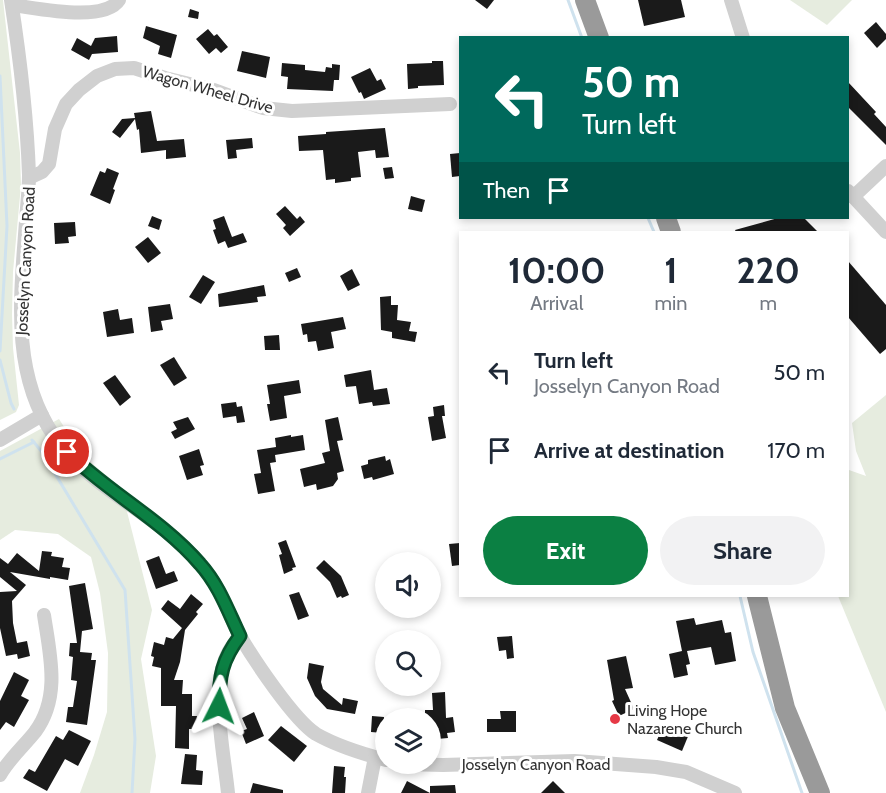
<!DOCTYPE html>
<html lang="en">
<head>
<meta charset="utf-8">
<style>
  :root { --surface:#fff; --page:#f2f2f3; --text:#1f2937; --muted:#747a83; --accent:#0b8043 }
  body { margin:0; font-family:Cabin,sans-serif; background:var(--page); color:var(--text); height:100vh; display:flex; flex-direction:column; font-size:22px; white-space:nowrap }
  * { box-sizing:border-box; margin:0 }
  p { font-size:20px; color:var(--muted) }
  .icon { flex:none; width:33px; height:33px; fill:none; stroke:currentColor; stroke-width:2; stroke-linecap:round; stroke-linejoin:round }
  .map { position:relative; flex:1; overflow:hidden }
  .drawer { position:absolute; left:459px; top:231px; width:390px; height:366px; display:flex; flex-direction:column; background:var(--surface); border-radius:0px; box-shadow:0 3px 9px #0003 }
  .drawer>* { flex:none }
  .top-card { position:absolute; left:459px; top:36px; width:390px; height:183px; border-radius:0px; box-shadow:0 3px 9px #0003; background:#00695c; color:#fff; overflow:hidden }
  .controls { position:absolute; left:375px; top:552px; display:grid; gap:12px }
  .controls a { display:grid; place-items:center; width:66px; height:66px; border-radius:50%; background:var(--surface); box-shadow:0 3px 9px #0003; font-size:30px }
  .pin { position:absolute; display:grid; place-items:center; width:51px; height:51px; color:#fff; margin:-26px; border:3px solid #fff; border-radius:50%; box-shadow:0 2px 6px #0007 }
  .me { position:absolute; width:66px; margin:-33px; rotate:3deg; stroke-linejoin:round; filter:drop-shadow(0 0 4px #0008) }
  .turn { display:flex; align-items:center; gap:21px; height:126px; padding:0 24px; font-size:27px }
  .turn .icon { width:78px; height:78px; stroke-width:2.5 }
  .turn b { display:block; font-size:42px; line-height:51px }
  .then { display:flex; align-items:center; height:57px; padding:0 24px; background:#0003; gap:12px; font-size:22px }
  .eta { display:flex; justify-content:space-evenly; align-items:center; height:102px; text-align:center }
  .eta b { font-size:36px; font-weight:800; line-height:42px }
  .cta { display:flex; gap:12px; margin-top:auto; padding:12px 24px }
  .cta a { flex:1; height:69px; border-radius:36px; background:var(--accent); color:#fff; font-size:24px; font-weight:800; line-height:69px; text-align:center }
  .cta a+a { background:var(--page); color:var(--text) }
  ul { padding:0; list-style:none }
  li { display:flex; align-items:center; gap:18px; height:78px; padding:0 24px }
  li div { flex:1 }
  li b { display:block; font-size:22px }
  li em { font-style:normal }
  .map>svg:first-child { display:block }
  .green { fill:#e6ecdf }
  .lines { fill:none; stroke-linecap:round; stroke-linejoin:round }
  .stream { stroke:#cfe2ee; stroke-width:3 }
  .building { fill:#1a1a1a }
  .minor { stroke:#d0d0d0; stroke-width:14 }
  .highway { stroke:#9a9a9a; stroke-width:20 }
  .route-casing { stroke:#07532c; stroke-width:15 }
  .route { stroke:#0b8043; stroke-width:10 }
  .poi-dot { fill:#e63946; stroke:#fff; stroke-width:2 }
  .labels { text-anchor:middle; stroke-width:6; stroke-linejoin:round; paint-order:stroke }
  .street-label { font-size:16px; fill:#333; stroke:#fff }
  .poi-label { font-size:16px; fill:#333; stroke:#fff; text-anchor:start }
</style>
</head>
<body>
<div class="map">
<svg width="886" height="793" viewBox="0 0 886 793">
  <rect width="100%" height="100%" fill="#fff"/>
  <g class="green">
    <path d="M0 0H3L20 153 21 185 13 272 12 314 13 348 19 405 16 412 0 420Z"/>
    <path d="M790 0H852L827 25Z"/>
    <path d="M886 395V712L838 596H848V473L849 470 866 476 856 451 852 423Z"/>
    <path d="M59 419 73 441 88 460 121 488 152 610 141 659 156 756 150 793H80L94 755 107 712 108 653 100 593 91 557 58 534 15 530 0 540V451Z"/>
  </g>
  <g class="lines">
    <g class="stream">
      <path d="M568 0 582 38"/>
      <path d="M0 76 7 226 0 351"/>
      <path d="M648 218 654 232"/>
      <path d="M0 360 11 403 14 409"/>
      <path d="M32 440 42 452 125 590 135 739 132 793"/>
      <path d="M0 459 34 442"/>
      <path d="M740 596 753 652 802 793"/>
    </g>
  </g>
  <g class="building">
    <path d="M475 0H494L487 9Z"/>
    <path d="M638 0H681L685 17 644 26Z"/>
    <path d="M190 9 199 12 198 19 188 17Z"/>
    <path d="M876 22 886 34V39L877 48 864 33Z"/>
    <path d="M146 26 177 35 171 58 158 54 160 46 143 38Z"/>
    <path d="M208 29 214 36 217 34 228 47 221 53 216 48 209 54 196 39Z"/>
    <path d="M117 36 118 52 92 54 89 60 71 50 77 38 91 46 95 38Z"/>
    <path d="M242 51 270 57 266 78 237 71Z"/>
    <path d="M432 61H443L444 85 418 86V88L408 89 407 64 432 63Z"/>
    <path d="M282 63 305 65V70L325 72 326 67 332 68V64L340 65 339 80H334L333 91 287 89 288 77 281 76Z"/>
    <path d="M370 68 377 81 381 79 386 89 364 99 361 92 359 93 351 77Z"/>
    <path d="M848 82 876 112 874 114 886 127V145L848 107Z"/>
    <path d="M151 111 157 141 184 139 186 157 166 159V150L141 153 139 129 137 130 135 119 120 138 112 132 122 119 135 118 134 113Z"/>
    <path d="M385 128 389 157 376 158 375 150 358 152 361 177 351 178V181L335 183V179L326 180 323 150 299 151 298 136 326 134V132Z"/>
    <path d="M252 138 253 148 236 150 237 158 228 159 226 140Z"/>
    <path d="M460 153V176L452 177 450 154Z"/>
    <path d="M392 167 394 178 385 179 383 168Z"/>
    <path d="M107 168 119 173 113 189 115 190 110 204 90 195 100 171 105 173Z"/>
    <path d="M411 196 425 200 422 212 408 209Z"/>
    <path d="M285 206 297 219 300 216 305 222 290 236 283 228 286 225 276 214Z"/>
    <path d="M152 216 162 220 159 230 148 226Z"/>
    <path d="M224 216 232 237 243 233 247 242 228 248 225 241 218 244 213 230 216 229 213 220Z"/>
    <path d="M778 218H804L818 232H736L735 230Z"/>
    <path d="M75 222 76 236 68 237 69 243 55 244 54 223Z"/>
    <path d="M148 237 161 253 148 263 135 247Z"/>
    <path d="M848 261 886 305V349L880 354 848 317Z"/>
    <path d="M297 268 301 277 289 282 285 273Z"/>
    <path d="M352 269 360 285 348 291 340 276Z"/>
    <path d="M203 275 215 282 201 304 189 297Z"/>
    <path d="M264 285 266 296 257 297 258 302 219 307 218 294Z"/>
    <path d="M391 296V305H398L397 320 411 322 409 331 417 332 415 342 392 338V332L381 330 380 297Z"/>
    <path d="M170 304 173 319 161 321 163 330 151 332 148 307Z"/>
    <path d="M118 309 120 320 132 318 134 333 107 337 103 312Z"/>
    <path d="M343 317 346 329 331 332 334 348 318 351 316 341 308 342 307 334 303 335 301 324Z"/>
    <path d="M279 335 280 350H265L264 336Z"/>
    <path d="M174 357 187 378 174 386 160 365Z"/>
    <path d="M371 370 374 390 387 388 390 404 373 406 372 402 359 404 356 386 346 387 344 375Z"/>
    <path d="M115 375 131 397 120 406 103 383Z"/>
    <path d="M299 380 301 393 284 396 287 418 270 421 267 404H270L267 385Z"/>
    <path d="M236 402 237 407 242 406 245 422 237 423 236 416 223 418 221 404Z"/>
    <path d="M444 405 445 416H442L446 438 432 441 428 417 434 416 433 407Z"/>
    <path d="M188 417 195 429 175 439 171 432 177 429 173 422Z"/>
    <path d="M338 417 343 440 337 441 344 471 337 473 338 479 333 486 317 490 316 484 304 487 300 469 325 463 322 453 330 451 325 420Z"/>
    <path d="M291 435V437L303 435 305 450 275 455 276 462 270 463 275 491 258 494 254 474 261 473 257 450 276 447 275 438Z"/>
    <path d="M199 449 204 465 200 466 203 475 187 480 179 456Z"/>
    <path d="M385 456 386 461 390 459 394 474 373 480 372 477 364 479 361 466 368 464V460Z"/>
    <path d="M286 540 296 567 292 568 293 570 284 574 279 555 282 554 278 543Z"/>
    <path d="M460 543V565L452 566 449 544Z"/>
    <path d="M42 551 52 552 51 556 64 558 62 567 70 568 68 580 50 577V579L10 572 26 585 12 601 13 623 17 643 27 641 30 656 18 659 17 654 6 656 0 628V592L17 591 0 577V558L8 564 17 553 39 571Z"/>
    <path d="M159 556 166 574 174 571 178 581 156 589 146 561Z"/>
    <path d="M324 560 341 576 349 595 342 598 341 596 337 598 330 582 316 568Z"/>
    <path d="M85 583 93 629 82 631 80 652 92 653 91 660H96L87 725 66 722 68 707H73L77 681 71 680 73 657 69 656 70 643H77L69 586Z"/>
    <path d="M299 592 309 616 298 620 289 595Z"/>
    <path d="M191 594 203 604 196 612 198 614 185 630 180 662 174 680H183L182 694H192V716H197L196 729H189V749L175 748 176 706H161V668L152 666 154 657 151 656 154 642 164 645 166 637 173 639 182 628 161 609 168 600 180 609Z"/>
    <path d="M694 618 696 625 722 620 725 633 731 632 736 661 715 665 711 647 687 651 690 664 686 665 688 675 674 678 669 654 682 651 676 621Z"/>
    <path d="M512 636 514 658 507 659 506 650 499 651 497 637Z"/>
    <path d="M626 656 633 688 625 689 634 709 619 716 612 701 614 700 607 660Z"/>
    <path d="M309 663 324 666 321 682 323 689 342 705 343 698 358 701 355 714 327 709 315 696 307 678Z"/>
    <path d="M14 672 29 680 21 696 29 700 14 727 6 722 0 730V701Z"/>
    <path d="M445 692 446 718 453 717 455 732 447 733 448 738 437 739 436 732 430 733V718H425V710H433L432 693Z"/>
    <path d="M500 711H516V732H487V719H501Z"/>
    <path d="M254 712 264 736 246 744 241 731 247 729 242 718Z"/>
    <path d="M372 716 384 717 383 733 371 732Z"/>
    <path d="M664 724 689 734 682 751 657 740Z"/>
    <path d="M281 726 307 746 294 762 268 740Z"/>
    <path d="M69 730 91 741 78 766 65 759 47 791 23 778 29 769 35 772 56 736 63 740Z"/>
    <path d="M185 754 197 755 196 770 203 771 202 785 181 784Z"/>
    <path d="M334 766 345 767 344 777H346L345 793H332Z"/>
    <path d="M407 781 430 793V786L455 785 456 793H401Z"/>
    <path d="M553 781 565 793H541Z"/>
    <path d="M253 783 283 790V793H250Z"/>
  </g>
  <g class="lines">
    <g class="minor">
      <path d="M11 0C20 58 27 116 29 175 29 190 27 206 26 221 21 294 10 372 54 436 93 494 172 519 211 578 224 596 229 617 240 636 254 660 294 720 316 734 337 746 363 754 386 760"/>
      <path d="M731 0 743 38"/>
      <path d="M12 5C37 8 104 23 119 0"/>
      <path d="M29 178 42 172 49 164 55 129 66 104 79 90 97 76 115 69 134 68 165 78 214 90 263 108 292 111 450 104"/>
      <path d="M848 191 886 232"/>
      <path d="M853 197 886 166"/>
      <path d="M0 440 42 415"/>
      <path d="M404 764 443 765 575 761 656 767 686 772 735 793"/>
      <path d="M0 775C9 759 23 747 35 732 61 697 50 655 44 615"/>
      <path d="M228 793C224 753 210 691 227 655 230 648 235 642 240 636"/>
      <path d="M368 793 375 757"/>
    </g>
    <g class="highway">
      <path d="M585 0 599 38"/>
      <path d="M666 218 671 232"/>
      <path d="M757 596 785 708 820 793"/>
    </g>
  </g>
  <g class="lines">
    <defs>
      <path id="route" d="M67 452C108 492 162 520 200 564 219 585 228 611 240 636 222 660 219 676 219 706"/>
    </defs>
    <use href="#route" class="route-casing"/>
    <use href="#route" class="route"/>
  </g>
  <circle class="poi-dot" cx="615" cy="719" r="6"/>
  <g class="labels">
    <g class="street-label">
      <text transform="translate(208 89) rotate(16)" y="6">Wagon Wheel Drive</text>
      <text transform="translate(25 261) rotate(-87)" y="6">Josselyn Canyon Road</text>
      <text x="536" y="770">Josselyn Canyon Road</text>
    </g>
    <g class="poi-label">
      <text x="627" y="716">Living Hope<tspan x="627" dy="18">Nazarene Church</tspan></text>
    </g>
  </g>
</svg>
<div class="controls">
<a><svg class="icon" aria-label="sound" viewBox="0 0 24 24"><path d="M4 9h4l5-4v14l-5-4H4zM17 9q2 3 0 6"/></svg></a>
<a><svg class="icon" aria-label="search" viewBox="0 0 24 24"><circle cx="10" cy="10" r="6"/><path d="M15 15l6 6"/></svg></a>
<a><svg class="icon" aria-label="layers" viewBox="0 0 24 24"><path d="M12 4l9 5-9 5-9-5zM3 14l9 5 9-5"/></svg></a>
</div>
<div class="pin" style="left:67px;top:452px;background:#d93025"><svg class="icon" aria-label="arrive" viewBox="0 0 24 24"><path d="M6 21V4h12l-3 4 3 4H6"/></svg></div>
<svg class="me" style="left:219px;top:706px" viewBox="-20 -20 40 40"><path d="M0-17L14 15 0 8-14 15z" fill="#0b8043" stroke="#fff" stroke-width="4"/></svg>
<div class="top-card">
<div class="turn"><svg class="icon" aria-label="left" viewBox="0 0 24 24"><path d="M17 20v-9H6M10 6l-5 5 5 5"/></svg><div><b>50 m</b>Turn left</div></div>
<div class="then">Then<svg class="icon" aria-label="arrive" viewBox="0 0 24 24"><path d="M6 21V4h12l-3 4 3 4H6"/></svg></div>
</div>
<section class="drawer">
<div class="eta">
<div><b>10:00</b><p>Arrival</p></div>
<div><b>1</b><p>min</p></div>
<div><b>220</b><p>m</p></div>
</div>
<ul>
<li><svg class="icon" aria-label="left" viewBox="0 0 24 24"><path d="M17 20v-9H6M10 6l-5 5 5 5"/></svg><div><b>Turn left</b><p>Josselyn Canyon Road</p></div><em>50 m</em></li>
<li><svg class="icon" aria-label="arrive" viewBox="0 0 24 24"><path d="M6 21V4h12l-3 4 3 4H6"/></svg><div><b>Arrive at destination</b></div><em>170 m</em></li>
</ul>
<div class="cta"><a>Exit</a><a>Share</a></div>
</section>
</div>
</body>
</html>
